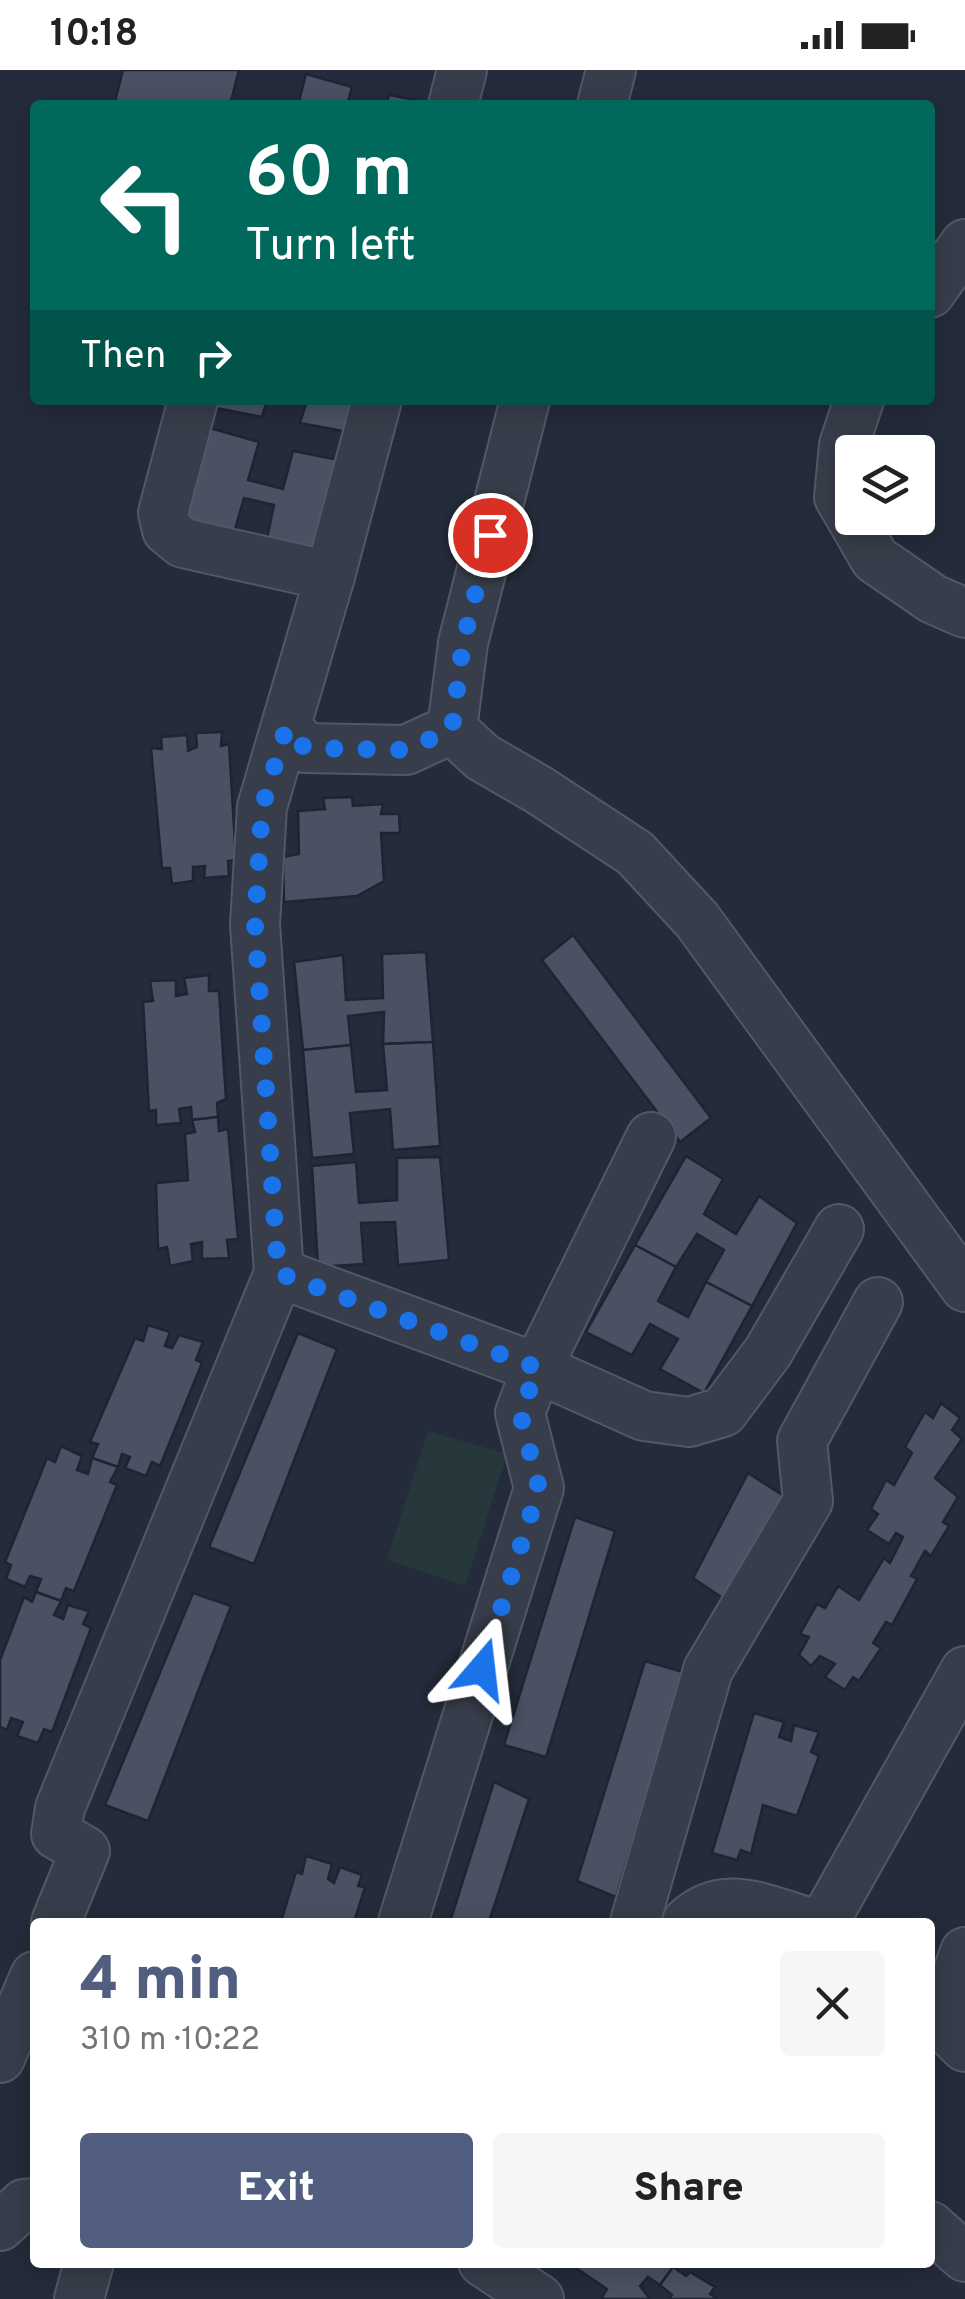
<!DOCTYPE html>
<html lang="en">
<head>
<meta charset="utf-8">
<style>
  :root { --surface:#fff; --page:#f6f6f6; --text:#222; --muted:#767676; --accent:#525e7f }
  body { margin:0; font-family:Overpass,sans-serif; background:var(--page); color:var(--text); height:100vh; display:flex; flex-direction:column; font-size:38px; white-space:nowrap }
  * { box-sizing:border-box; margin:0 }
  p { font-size:32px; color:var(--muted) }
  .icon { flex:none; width:55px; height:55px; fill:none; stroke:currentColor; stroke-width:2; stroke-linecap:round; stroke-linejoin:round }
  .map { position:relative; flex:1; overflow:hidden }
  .sheet { position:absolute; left:30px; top:1848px; width:905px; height:350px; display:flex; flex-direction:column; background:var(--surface); border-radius:10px; box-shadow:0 5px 25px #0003 }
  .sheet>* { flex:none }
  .guide { position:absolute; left:30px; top:30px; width:905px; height:305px; border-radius:10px; box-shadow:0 5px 25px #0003; background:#00695c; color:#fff; overflow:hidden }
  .tools { position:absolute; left:835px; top:365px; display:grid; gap:20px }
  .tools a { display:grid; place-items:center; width:100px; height:100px; border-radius:10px; background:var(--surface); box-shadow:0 5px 25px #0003; font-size:50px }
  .pin { position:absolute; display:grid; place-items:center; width:85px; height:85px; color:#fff; margin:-42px; border:5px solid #fff; border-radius:50%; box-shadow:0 2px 10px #0007 }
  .me { position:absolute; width:110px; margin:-55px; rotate:17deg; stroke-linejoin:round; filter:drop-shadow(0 0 8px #0008) }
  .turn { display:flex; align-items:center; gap:35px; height:210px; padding:0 50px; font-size:45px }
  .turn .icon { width:130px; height:130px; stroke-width:2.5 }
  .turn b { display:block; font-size:70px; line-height:85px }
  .then { display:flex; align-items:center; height:95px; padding:0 50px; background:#0003; gap:20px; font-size:38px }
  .round { display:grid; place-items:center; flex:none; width:105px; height:105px; border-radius:10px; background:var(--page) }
  .headline { display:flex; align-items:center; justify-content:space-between; height:170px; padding:0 50px }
  h1 { font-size:60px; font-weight:800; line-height:75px; color:var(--accent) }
  .action { display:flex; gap:20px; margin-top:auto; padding:20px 50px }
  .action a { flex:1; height:115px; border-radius:10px; background:var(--accent); color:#fff; font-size:40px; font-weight:800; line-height:115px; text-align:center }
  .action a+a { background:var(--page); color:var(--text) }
  .status { display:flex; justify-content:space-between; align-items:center; height:70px; padding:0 50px; background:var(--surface); direction:ltr }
  .status svg { height:28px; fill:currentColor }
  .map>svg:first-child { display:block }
  .green { fill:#27383c }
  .building { fill:#4a5162; stroke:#1e2431; stroke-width:2.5 }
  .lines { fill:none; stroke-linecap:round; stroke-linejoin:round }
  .minor-casing { stroke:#525865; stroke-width:52 }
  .minor { stroke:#373d4a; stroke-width:48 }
  .route { stroke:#1a73e8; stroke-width:18; stroke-dasharray:0 32.4 }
</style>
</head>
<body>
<div class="status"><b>10:18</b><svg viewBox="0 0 49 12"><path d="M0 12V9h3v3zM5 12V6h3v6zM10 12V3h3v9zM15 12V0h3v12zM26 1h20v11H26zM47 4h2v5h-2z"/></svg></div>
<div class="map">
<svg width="965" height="2229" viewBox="0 0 965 2229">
  <rect width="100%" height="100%" fill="#242b3a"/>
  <path class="green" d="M428 1361 507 1384 465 1516 387 1490Z"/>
  <g class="building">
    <path d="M123 0H239L230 35H114Z"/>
    <path d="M306 4 352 17 347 35H298Z"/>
    <path d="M389 25 437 34 386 35Z"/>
    <path d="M219 330H267L262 347 216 338Z"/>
    <path d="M307 330H357L348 362 300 353Z"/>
    <path d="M210 358 259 372 248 410 283 419 293 381 344 391 318 488 265 478 274 435 244 428 232 470 183 460Z"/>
    <path d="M222 662 221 676 229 674 236 790 228 791 229 806 204 808 205 796 193 797V811L172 814 170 798H162L151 678 162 679 161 667 187 665 188 681 197 677 196 663Z"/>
    <path d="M352 727 353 736 383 734 381 744H399L400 763H381L384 811 357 826 284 832 283 787 299 784 298 741 325 739 323 728Z"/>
    <path d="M573 865 711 1048 680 1072 542 890Z"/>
    <path d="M426 882 433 972 383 974 384 942 348 946 351 975 303 980 294 892 343 885 346 930 383 928 382 884Z"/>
    <path d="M209 905V921H219L226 1029 217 1033 218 1047 192 1050 191 1037 179 1039 181 1053 156 1055V1040L149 1041 143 932 153 931 150 911 176 910V926L187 924 184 908Z"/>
    <path d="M433 972 440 1076 393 1080 390 1039 350 1043 354 1084 312 1088 303 980 351 975 356 1022 387 1020 383 974Z"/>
    <path d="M218 1047 219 1061 228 1059 238 1169 227 1170 229 1188 202 1189V1172L191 1174 193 1191 170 1196 167 1177 158 1179 156 1113 188 1110 185 1064 195 1062 192 1050Z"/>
    <path d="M686 1086 723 1109 704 1144 736 1164 759 1126 797 1153 752 1236 706 1212 724 1180 697 1164 676 1197 635 1175Z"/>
    <path d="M440 1087 449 1190 398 1195 395 1152 361 1153 364 1194 318 1197 312 1096 356 1092 359 1133 397 1130V1088Z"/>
    <path d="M635 1175 676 1197 658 1231 688 1247 706 1212 752 1236 704 1323 660 1299 678 1269 650 1254 632 1285 586 1262Z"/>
    <path d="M148 1255 170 1262 165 1276 172 1278 179 1265 203 1272 196 1290 202 1293 160 1396 152 1392 146 1406 125 1398 130 1387 122 1384 118 1397 92 1388 98 1374 90 1372 135 1268 143 1271Z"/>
    <path d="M298 1263 337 1279 254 1494 209 1477Z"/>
    <path d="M941 1333 960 1348 952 1360 962 1369 935 1408 958 1427 943 1452 949 1456 931 1486 925 1481 911 1506 917 1509 892 1555 886 1552 873 1573 881 1578 859 1611 853 1607 845 1620 825 1607 835 1594 820 1586 811 1596 799 1585 809 1567 800 1564 817 1534 825 1538 838 1516 859 1530 884 1488 890 1493 903 1467 896 1463 889 1474 867 1460 878 1444 871 1439 886 1410 894 1415 912 1383 905 1377 925 1342 933 1348Z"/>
    <path d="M61 1376 82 1386 77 1400 88 1404 92 1388 118 1397 110 1412 117 1415 74 1521 66 1518 61 1531 36 1522 41 1509 30 1506 25 1517 6 1509 11 1495 5 1492 47 1388 55 1392Z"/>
    <path d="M748 1403 784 1426 727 1531 693 1508Z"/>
    <path d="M575 1447 615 1461 546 1687 504 1675Z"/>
    <path d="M36 1522 61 1531 54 1545 63 1549 68 1535 89 1541 83 1554 91 1558 52 1662 44 1659 38 1673 17 1666 23 1652 11 1648 7 1660 0 1657V1590L24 1527 32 1532Z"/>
    <path d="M193 1523 231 1536 148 1751 105 1735Z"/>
    <path d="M645 1591 683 1602 616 1827 577 1811Z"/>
    <path d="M754 1643 784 1652 779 1667 791 1671 794 1655 819 1662 811 1682 819 1686 797 1746 763 1735 751 1784 741 1780 737 1790 712 1783Z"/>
    <path d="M494 1712 529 1729 489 1852H450Z"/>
    <path d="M306 1786 332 1794 328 1809 334 1813 340 1797 362 1805 358 1816 365 1817 354 1852H281L296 1802 302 1804Z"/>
    <path d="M567 2192H666L673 2197 660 2215 648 2207 640 2216 650 2229H605L602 2227 607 2219Z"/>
    <path d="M673 2197 686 2206 690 2202 715 2217 710 2224 718 2229H669L672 2225 660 2215Z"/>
  </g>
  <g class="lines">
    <defs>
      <g id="minor">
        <path d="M453 35 462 0"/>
        <path d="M602 35 611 0"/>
        <path d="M930 223 965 174"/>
        <path d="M193 330 163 443 167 460 183 473 330 506"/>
        <path d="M525 330 463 573 452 659 482 687 539 720 635 783 697 850 965 1217"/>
        <path d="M859 330 844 375 839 427 875 489 933 529 965 543"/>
        <path d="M287 657 305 678 406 680 452 659"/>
        <path d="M279 1203 537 1298 644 1346 689 1352 723 1342 768 1282 839 1159"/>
        <path d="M56 1852 85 1781 56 1764 60 1738 279 1203 255 854 262 737 330 506 377 330"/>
        <path d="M403 1852 539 1418 520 1343 537 1298 651 1067"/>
        <path d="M635 1852 708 1600 808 1431 802 1371 878 1232"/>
        <path d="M687 1852C724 1817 765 1840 808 1852"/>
        <path d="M824 1852 965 1601"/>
        <path d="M965 1882 940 1952 965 1977"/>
        <path d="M0 1988 35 1906"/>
        <path d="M0 2156 24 2134 35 2133"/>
        <path d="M930 2156 965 2187"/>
        <path d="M483 2192 539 2229"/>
        <path d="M79 2229 89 2192"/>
      </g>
    </defs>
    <use href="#minor" class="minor-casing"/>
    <use href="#minor" class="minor"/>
  </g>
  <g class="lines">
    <path class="route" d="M482 1599 539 1418 520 1343 538 1298 278 1203 255 854 262 738 286 658 305 678 406 680 452 659 463 573 490 465"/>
  </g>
</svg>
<div class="tools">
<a><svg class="icon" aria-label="layers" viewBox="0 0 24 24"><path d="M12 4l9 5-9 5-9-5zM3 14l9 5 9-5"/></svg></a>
</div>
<div class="pin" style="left:490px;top:465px;background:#d93025"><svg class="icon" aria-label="arrive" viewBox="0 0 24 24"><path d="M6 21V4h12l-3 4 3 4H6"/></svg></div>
<svg class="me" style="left:482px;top:1599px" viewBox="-20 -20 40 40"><path d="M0-17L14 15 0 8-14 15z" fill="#1a73e8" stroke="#fff" stroke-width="4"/></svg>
<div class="guide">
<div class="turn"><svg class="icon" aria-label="left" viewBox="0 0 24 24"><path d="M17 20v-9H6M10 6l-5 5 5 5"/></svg><div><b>60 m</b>Turn left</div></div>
<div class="then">Then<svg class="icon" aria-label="right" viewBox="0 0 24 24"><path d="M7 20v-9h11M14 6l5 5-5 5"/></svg></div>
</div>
<section class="sheet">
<div class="headline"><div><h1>4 min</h1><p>310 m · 10:22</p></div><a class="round"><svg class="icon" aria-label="close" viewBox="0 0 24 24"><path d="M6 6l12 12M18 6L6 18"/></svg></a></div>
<div class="action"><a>Exit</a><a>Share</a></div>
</section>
</div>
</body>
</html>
